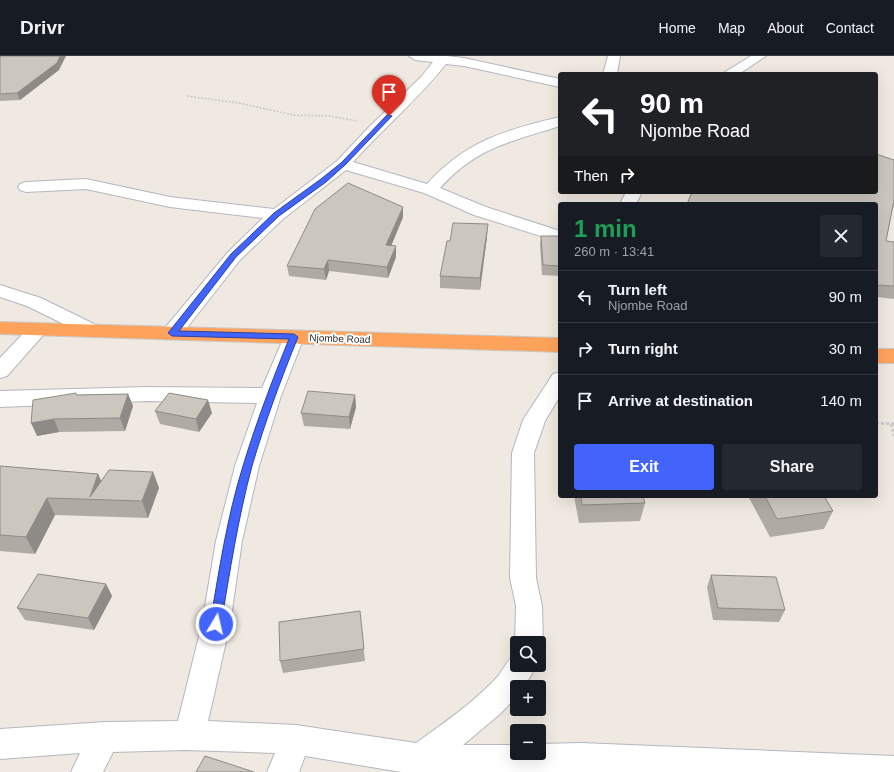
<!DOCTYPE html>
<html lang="en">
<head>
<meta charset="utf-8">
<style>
  :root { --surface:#171b24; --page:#242831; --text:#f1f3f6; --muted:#9ea1a6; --line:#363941; --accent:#4264fb }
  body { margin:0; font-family:Arial,sans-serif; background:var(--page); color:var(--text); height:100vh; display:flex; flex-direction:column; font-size:15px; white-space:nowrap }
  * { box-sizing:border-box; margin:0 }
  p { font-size:13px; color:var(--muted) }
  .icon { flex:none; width:22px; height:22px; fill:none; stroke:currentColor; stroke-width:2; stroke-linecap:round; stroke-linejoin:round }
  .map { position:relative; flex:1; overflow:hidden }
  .panel { position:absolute; left:558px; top:146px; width:320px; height:296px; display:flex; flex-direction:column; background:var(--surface); border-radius:4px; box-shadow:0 4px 16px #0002 }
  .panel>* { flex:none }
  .hud { position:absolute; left:558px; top:16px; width:320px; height:122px; border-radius:4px; box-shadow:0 4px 16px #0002; background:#202124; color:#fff; overflow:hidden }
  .fabs { position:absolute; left:510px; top:580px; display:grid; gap:8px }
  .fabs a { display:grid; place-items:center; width:36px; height:36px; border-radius:4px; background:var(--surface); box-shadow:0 4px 16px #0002; font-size:20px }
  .pin { position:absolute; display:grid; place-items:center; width:34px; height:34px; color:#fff; margin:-41px -17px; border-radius:50% 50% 50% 0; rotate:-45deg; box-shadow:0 0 4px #0007 }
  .pin .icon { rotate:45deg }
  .me { position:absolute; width:44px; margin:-22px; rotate:9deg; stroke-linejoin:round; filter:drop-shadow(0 0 3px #0008) }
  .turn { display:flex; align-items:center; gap:14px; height:84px; padding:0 16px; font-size:18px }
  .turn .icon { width:52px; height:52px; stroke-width:2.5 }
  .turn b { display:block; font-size:28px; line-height:34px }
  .then { display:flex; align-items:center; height:38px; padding:0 16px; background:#0003; gap:8px; font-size:15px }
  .round { display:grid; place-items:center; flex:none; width:42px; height:42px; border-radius:4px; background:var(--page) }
  .head { display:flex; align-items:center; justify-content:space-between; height:68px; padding:0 16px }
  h1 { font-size:24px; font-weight:700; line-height:30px; color:#1e9e55 }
  .button { display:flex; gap:8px; margin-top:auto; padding:8px 16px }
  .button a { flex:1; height:46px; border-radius:4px; background:var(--accent); color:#fff; font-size:16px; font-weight:700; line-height:46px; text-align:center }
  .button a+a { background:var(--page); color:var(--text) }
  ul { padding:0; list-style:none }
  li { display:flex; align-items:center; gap:12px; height:52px; padding:0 16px; border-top:1px solid var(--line) }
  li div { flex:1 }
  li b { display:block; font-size:15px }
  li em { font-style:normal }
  header { display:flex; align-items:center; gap:24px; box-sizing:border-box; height:56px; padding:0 20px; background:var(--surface); border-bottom:1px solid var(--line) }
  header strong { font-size:19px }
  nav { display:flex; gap:22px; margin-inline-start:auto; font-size:14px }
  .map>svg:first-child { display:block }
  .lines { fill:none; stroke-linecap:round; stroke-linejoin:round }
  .street-casing { stroke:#b4b7c1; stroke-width:2 }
  .highway-casing { stroke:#c9c9c9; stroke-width:2 }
  .path-far1 { stroke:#c9c9c9; stroke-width:1.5; stroke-dasharray:2 1.5; stroke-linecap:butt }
  .path { stroke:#c9c9c9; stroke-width:2.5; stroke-dasharray:3 2; stroke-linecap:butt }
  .street { fill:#fff; fill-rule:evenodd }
  .highway { fill:#ffa35c; fill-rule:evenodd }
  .wall { fill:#afaba4 }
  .shaded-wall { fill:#8e8b86 }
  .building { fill:#cbc7bf; stroke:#8e8b86 }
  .route { fill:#4264fb; stroke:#2b41a3 }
  .labels { text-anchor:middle; stroke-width:4; stroke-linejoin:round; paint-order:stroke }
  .street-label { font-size:10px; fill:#2e2e2e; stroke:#fff }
</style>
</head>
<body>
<header>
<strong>Drivr</strong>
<nav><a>Home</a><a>Map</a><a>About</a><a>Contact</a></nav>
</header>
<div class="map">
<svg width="894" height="716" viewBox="0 0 894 716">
  <rect width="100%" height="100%" fill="#efe9e1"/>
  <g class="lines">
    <defs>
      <g id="street">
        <path d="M409 0H447L464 2 560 23V31L464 10 446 8C418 43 383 73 353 106L427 128C466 85 505 74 560 61V70C510 86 477 91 440 132L486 151 560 175V186L474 159 424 137 346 114 283 163 240 204 179 282 172 283 165 282 162 277 165 272 228 196 263 162 170 151 86 133 26 136 20 134 18 131 20 128 26 126 86 123 170 141 274 153 337 105 369 71 421 21 433 6 415 4Z"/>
        <path d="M608 0H620L617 18H603Z"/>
        <path d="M751 0H766L739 18H722Z"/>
        <path d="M626 136H642L636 148H620Z"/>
        <path d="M0 229 41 242 98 270 101 274 98 278 91 280 84 278 27 250 0 241Z"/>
        <path d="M38 267 45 269 48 273 45 277 7 320 0 322V302L31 269Z"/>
        <path d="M294 275 301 276 304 281 281 340 259 410 242 485 230 568 208 665 296 669 416 687C445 666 475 646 499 619 504 612 509 601 517 598V609H537L524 631H517V640L500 658 463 689H517V697H539V688L581 687 894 700V716H401L305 700 299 716H267L275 697 185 694 113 696 103 716H71L80 697 0 703V673L105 666 178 665 202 568 216 485 235 410 257 347 147 345 0 351V335L147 331 262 332 284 281 287 276Z"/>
        <path d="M560 316V340L545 365 534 397 536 522 542 550 543 587 539 595V587H517V591L515 587 516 550 510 522 512 397 523 364 553 318Z"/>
      </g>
      <g id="highway">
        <path d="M0 266 560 282V296L0 278Z"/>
        <rect x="876" y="293" width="18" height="14"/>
      </g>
    </defs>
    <use href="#street" class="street-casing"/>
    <use href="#highway" class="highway-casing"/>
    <path class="path-far1" d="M187 40 239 47 293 59 330 60 357 65"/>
    <g class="path">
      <path d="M876 367 894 368"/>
      <path d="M891 368 894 380"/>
    </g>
    <use href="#street" class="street"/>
    <use href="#highway" class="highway"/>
  </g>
  <g class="wall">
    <path d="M0 0 59 14 20 44 0 45Z"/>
    <path d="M894 104V151H893L886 185 894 186V243L876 241V148Z"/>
    <path d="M403 161 391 190H396V201L388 222 329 215 326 224 289 220 287 210Z"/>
    <path d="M541 180H560V220L542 219 540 189Z"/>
    <path d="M487 181 480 234 440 232V220L450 185Z"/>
    <path d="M128 338 133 350 125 375 59 376 37 380 77 339Z"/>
    <path d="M355 339 356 351 350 373 304 370 301 357Z"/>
    <path d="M155 355 212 357 199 376 160 368Z"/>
    <path d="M0 410 98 418 101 425 153 416 159 432 148 462 55 459 35 498 0 495Z"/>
    <path d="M574 440H643L645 447 640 465 579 467Z"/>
    <path d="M748 440H824L833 455 824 473 770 481Z"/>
    <path d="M711 519 785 554 779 566 713 564 707 531Z"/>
    <path d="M106 528 112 540 94 574 25 564 17 552Z"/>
    <path d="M361 567 365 605 283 617 280 605Z"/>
  </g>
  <g class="shaded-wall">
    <path d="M60 0H66L59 14 20 44 17 37Z"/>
    <path d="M403 151V161L387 200 386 189Z"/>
    <path d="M488 168 487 181 480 234V222Z"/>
    <path d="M396 190V201L388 222 387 211Z"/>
    <path d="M328 204 329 215 326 224 324 213Z"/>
    <path d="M128 338 133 350 125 375 120 362Z"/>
    <path d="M355 339 356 351 350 373 349 361Z"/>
    <path d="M208 344 212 357 199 376 196 363Z"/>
    <path d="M54 363 59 376 37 380 31 367Z"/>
    <path d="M153 416 159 432 148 462 142 445Z"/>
    <path d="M98 418 105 434 90 441Z"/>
    <path d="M47 442 55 459 35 498 26 481Z"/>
    <path d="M106 528 112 540 94 574 88 562Z"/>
  </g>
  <g class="building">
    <path d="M0 0H60L57 7 17 37 0 38Z"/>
    <path d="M876 98 894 104V144L886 185 894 186V230L876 229V148H687L692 136H876Z"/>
    <path d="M348 127 403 151 386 189 396 190 387 211 328 204 324 213 287 210 315 153Z"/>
    <path d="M453 167 488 168 480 222 440 220 447 185H450Z"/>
    <path d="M541 180H560V210L543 209Z"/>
    <path d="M308 335 355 339 349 361 301 357Z"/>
    <path d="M76 337V339L128 338 120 362 54 363 31 367 33 344Z"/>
    <path d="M169 337 208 344 196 363 155 355Z"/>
    <path d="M0 410 98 418 90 441 109 414 153 416 142 445 47 442 26 481 0 479Z"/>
    <path d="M581 440H643L645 447 582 449Z"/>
    <path d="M765 440H824L833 455 777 463Z"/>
    <path d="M38 518 106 528 88 562 17 552Z"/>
    <path d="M711 519 776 521 785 554 718 552Z"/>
    <path d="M360 555 364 593 280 605 279 566Z"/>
    <path d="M205 700 254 716H196Z"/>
  </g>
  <path class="route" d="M387 59 392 60 345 109 326 126 279 160 236 201 179 275 294 278 298 281C281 323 265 366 252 410 238 462 230 515 221 568L220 572 216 573 212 572 210 568C219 515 227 461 243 410 256 367 272 325 289 283L172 280 168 277 231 198 274 157 321 123 341 107Z"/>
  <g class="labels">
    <g class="street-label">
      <text transform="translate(340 282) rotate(2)" y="4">Njombe Road</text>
    </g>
  </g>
</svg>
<div class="fabs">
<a><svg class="icon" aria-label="search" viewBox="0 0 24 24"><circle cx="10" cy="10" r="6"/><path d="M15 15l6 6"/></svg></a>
<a>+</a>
<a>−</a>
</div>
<div class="pin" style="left:389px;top:60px;background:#d93025"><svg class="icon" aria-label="arrive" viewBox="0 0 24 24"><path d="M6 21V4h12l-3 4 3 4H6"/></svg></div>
<svg class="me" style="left:216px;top:568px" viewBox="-20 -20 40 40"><circle r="17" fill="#4264fb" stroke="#fff" stroke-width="3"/><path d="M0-11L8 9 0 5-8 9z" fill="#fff"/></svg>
<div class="hud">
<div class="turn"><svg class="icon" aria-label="left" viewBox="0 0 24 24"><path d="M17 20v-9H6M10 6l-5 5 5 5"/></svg><div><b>90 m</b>Njombe Road</div></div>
<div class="then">Then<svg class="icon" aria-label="right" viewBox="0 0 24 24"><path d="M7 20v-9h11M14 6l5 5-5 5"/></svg></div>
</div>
<section class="panel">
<div class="head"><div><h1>1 min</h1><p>260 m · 13:41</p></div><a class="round"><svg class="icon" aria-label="close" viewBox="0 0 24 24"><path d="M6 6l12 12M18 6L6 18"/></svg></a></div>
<ul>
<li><svg class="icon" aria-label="left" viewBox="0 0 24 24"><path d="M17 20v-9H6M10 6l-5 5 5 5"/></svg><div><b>Turn left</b><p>Njombe Road</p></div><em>90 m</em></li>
<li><svg class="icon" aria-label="right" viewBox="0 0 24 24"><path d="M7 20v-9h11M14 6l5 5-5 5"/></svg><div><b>Turn right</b></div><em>30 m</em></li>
<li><svg class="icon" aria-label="arrive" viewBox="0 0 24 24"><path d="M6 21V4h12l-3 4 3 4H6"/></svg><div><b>Arrive at destination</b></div><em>140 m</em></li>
</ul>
<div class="button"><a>Exit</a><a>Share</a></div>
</section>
</div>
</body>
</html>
